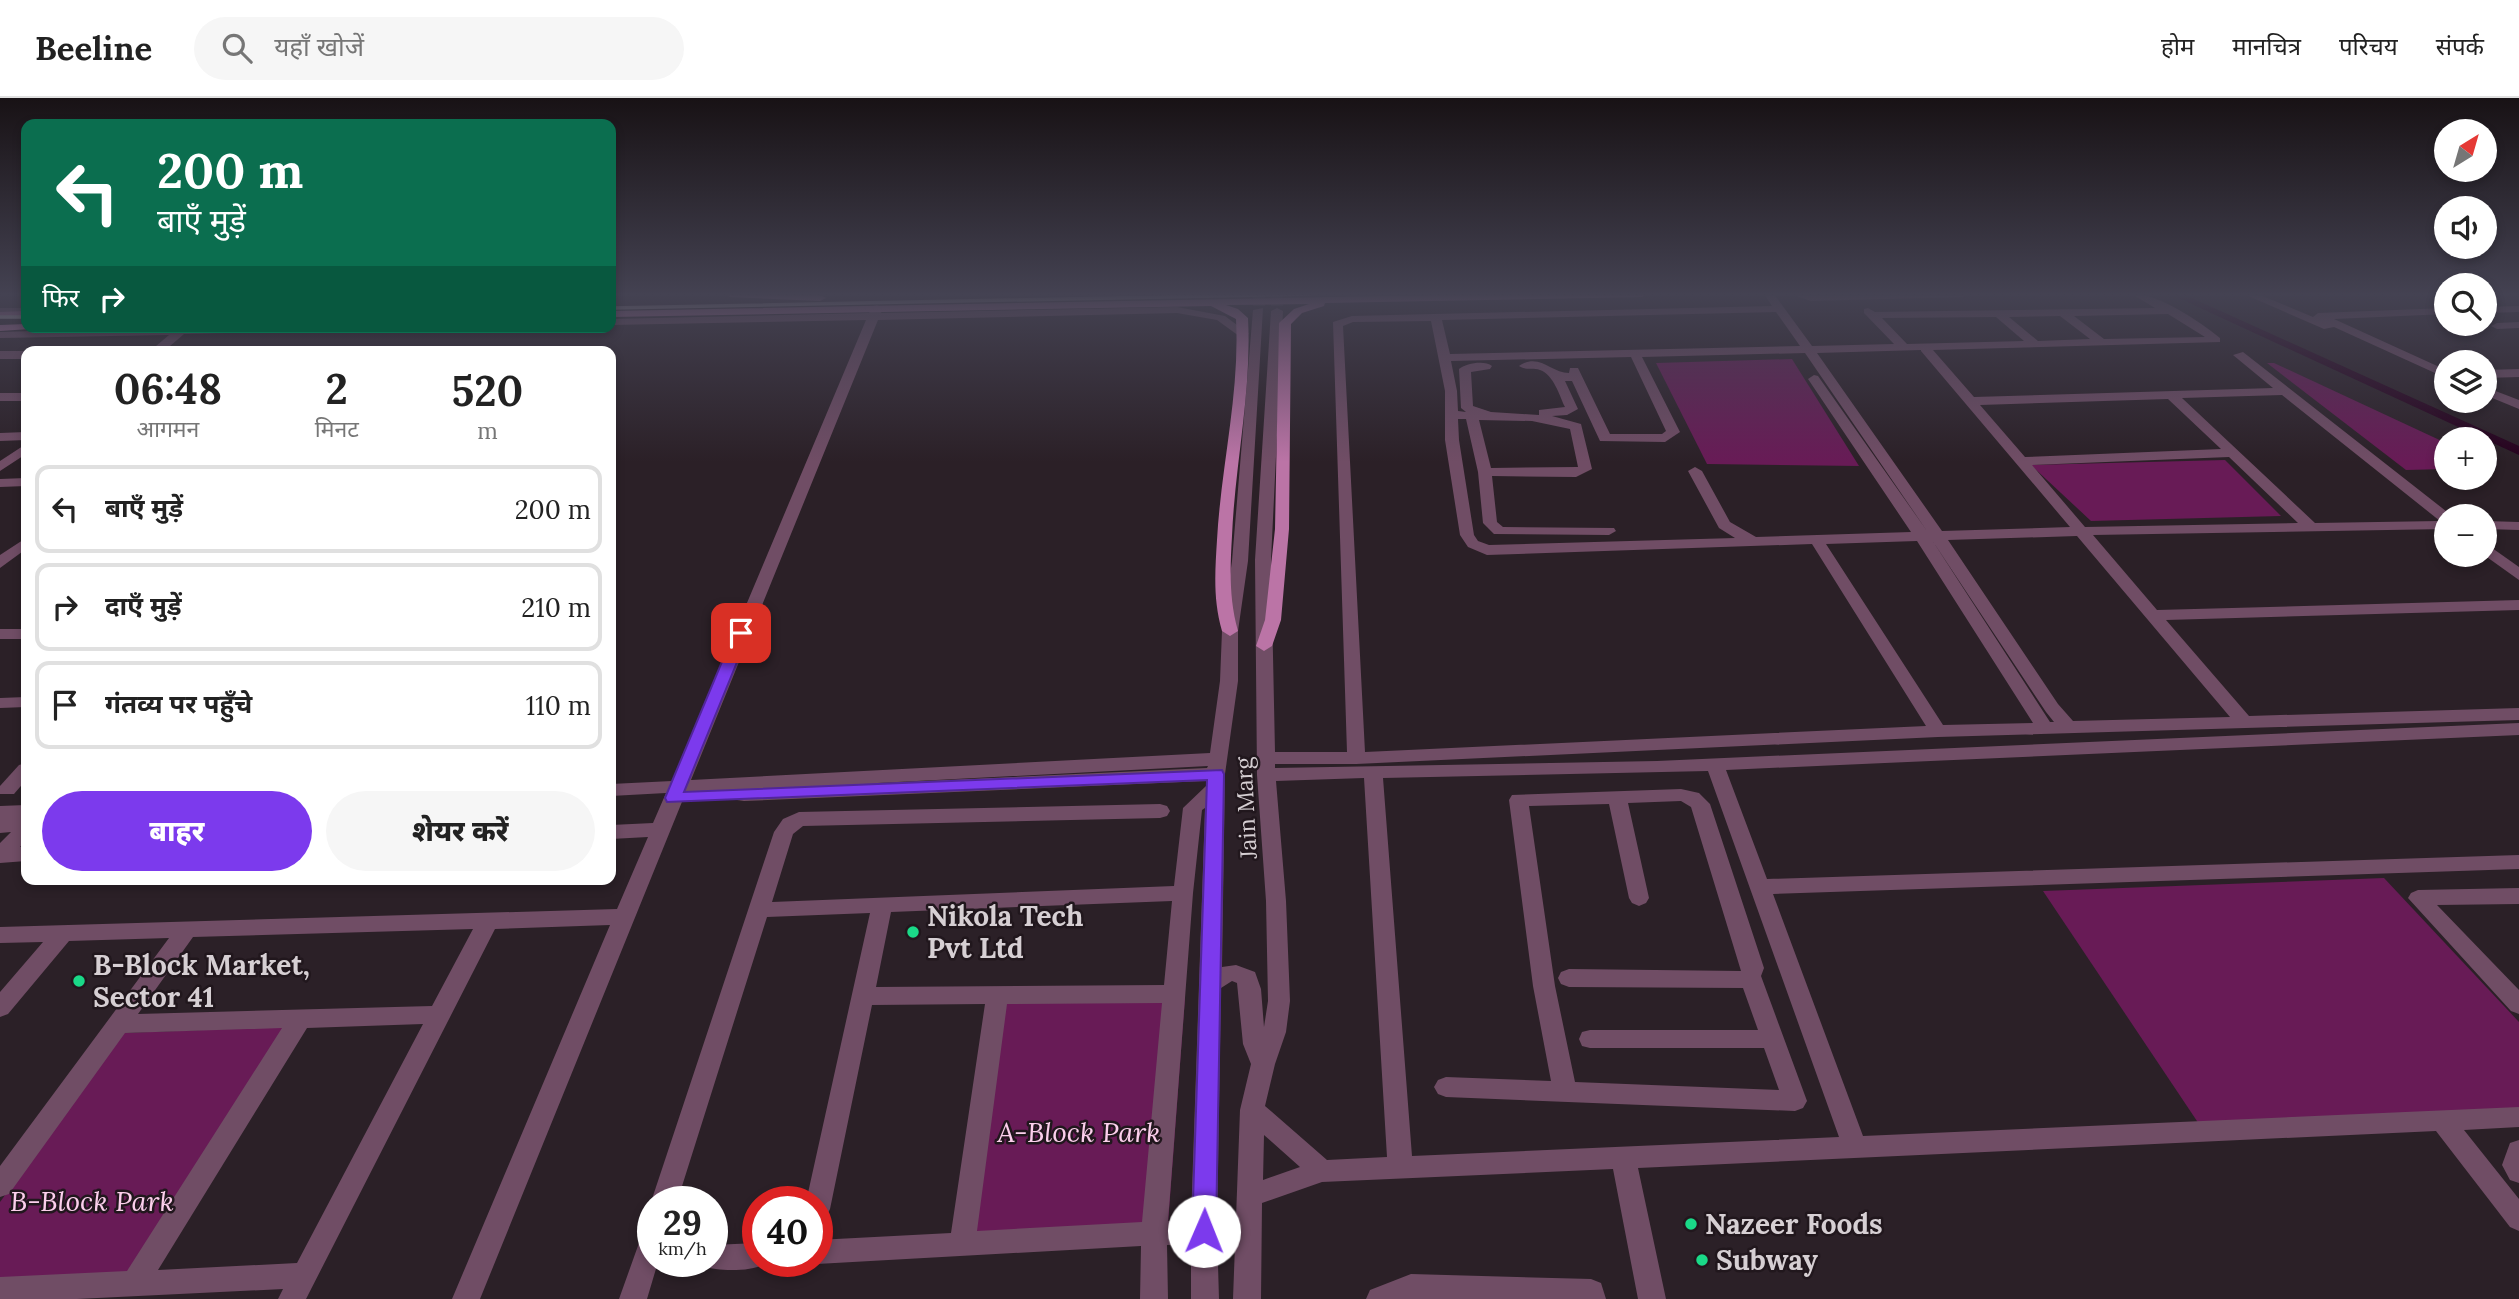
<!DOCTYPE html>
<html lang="hi">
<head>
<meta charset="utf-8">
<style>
  :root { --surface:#fff; --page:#f6f6f6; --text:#222; --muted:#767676; --line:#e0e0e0; --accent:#7c3aed }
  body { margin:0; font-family:Lora,"Noto Sans Devanagari",serif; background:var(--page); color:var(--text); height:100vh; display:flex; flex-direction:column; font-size:26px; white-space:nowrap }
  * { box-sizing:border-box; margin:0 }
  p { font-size:23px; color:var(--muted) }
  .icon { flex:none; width:38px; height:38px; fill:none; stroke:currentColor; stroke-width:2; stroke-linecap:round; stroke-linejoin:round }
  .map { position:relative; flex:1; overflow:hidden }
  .panel { position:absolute; left:21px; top:248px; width:595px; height:539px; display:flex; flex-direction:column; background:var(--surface); border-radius:14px; box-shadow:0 4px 10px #0003 }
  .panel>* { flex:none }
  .guide { position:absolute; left:21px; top:21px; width:595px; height:214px; border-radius:14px; box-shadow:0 4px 10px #0003; background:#0b6e4f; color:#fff; overflow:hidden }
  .needle { width:46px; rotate:37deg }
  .fabs { position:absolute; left:2434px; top:21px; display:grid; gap:14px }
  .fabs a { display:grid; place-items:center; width:63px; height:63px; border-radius:50%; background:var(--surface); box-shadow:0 4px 10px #0003; font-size:35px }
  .speed { position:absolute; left:637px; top:1088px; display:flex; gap:14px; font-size:35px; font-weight:700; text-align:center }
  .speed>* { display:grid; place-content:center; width:91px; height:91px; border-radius:50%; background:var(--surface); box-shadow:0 4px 10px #0003; line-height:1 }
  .speed small { font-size:18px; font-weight:400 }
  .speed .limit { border:10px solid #d22; background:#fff; color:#111 }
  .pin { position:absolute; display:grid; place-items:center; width:60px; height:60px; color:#fff; margin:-30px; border-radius:14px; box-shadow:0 4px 10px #0006 }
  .me { position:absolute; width:77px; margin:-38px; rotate:1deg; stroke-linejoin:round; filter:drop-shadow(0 0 5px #0008) }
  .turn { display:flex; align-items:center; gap:24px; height:147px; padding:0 21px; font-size:32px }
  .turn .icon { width:91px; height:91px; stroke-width:2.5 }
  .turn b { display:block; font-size:49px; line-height:60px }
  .then { display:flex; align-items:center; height:66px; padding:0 21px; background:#0003; gap:14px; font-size:26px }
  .eta { display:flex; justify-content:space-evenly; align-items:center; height:119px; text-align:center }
  .eta b { font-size:42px; font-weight:800; line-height:49px }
  .cta { display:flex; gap:14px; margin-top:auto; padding:14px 21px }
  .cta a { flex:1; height:80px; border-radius:42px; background:var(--accent); color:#fff; font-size:28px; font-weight:800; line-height:80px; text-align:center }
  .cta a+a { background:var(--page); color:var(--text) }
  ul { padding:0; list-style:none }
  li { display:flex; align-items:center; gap:21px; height:88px; margin:0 14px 10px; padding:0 7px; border:4px solid var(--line); border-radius:14px }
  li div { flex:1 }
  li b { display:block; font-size:26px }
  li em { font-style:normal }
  header { display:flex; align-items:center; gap:42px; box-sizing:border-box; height:98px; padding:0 35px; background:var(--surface); border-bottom:2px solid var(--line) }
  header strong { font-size:33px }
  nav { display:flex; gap:38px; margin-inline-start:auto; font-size:24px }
  .search { width:490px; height:63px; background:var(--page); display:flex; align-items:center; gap:18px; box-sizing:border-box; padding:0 24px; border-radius:38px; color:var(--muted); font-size:26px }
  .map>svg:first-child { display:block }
  .green { fill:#681b56 }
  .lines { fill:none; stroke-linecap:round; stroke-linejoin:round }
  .canal { fill:#26011d; fill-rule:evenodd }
  .minor-tunnel { stroke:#453a41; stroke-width:12; stroke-dasharray:12 6; stroke-linecap:butt }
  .minor { fill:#704d65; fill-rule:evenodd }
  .major { fill:#bb74a6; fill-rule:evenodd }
  .rail { stroke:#c2bbbf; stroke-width:3.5 }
  .route { fill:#7c3aed; stroke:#51269a; stroke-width:2 }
  .poi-dot { fill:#1ad988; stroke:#21171d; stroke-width:2.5 }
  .labels { text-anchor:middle; stroke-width:5; stroke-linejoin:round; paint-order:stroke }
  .street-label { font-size:23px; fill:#d6cfd3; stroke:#21171d }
  .near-poi-label { font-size:28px; font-weight:bold; fill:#d6cfd3; stroke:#21171d; text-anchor:start }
  .near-park-label { font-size:28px; font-style:italic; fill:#fccfec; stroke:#21171d }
</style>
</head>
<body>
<header>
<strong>Beeline</strong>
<div class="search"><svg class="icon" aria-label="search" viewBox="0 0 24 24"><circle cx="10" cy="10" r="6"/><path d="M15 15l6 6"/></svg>यहाँ खोजें</div>
<nav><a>होम</a><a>मानचित्र</a><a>परिचय</a><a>संपर्क</a></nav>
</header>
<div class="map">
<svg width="2519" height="1201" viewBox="0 0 2519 1201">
  <rect width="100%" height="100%" fill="#2b2027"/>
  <g class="green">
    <path d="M1792 261 1859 368 1707 366 1656 265Z"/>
    <path d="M2267 265H2274L2446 345V371L2406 372Z"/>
    <path d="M2225 362 2281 418 2091 423 2031 367Z"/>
    <path d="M2384 780 2519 924V1018L2203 1032 2043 793Z"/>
    <path d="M1185 900 1168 1126 968 1140 1002 903Z"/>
    <path d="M286 929 132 1176 0 1183V1104L124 935Z"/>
  </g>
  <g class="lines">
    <path class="canal" d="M2170 196H2183L2519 348V357Z"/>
    <g class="minor-tunnel">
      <path d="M1259 196V212"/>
      <path d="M1277 196V213"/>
    </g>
    <g class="minor">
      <path d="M1764 196H1774L1812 248 1894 246 1864 215V211L1868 210 1875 214 2155 210 2132 196C2158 195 2199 223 2220 240V244L1933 252 1974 299 2273 290 2233 257 2243 254 2451 417 2446 418V431L2093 437 2157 512 2519 502V512L2166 522 2249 618 2519 610V622L1938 639 1356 666H1275V670L1657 663 2519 625V637L1726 672 1767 781 2519 757V771L1773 796 1863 1038 2519 1009V1029L2464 1032 2519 1101V1133L2510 1129 2436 1033 1638 1070 1666 1201H1638L1613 1071 1322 1084 1262 1105 1261 1201H1233L1240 1012 1251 966 1243 946 1237 885 1232 883 1221 890 1217 1133 1219 1201H1191V1146L1167 1147 1168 1201H1140L1141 1148 817 1166 810 1164H817V1142L951 1135 985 906 872 907 830 1111 826 1119 817 1123V1104H806L870 815 767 819 677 1104H653V1107L651 1104 774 734 783 721 799 714 1160 706 1167 708 1170 713 1167 718 1160 720 803 728 793 736 772 804 1174 788 1183 710 1206 688V683L744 703 737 702 734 697 740 692 686 694 480 1201H452L610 827 495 831 306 1201H278L283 1191 77 1201H0V1179L127 1173 282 930 125 935 9 1096 0 1099V1068L169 840 69 843 8 916 0 919V894L43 844 0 845V829L617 811 648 739 611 741V727L653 725 666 695 611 698V686L672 683 866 222 611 227V221L869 215 873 208 877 207 883 210 881 215 1177 209 1225 218 1249 236 1239 238 1217 222 1177 215 878 222 691 682 1210 655 1220 583 1222 533 1232 463 1253 212 1263 210 1248 463 1238 533V583L1225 676 1222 869 1236 867 1255 874 1261 891 1264 929 1268 903 1266 803 1257 677 1255 462 1271 213 1277 210 1283 213 1271 462 1275 654H1347L1333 224 1352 218 1772 208ZM1776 214 1800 248 1450 256 1442 222ZM2168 216 2205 239 2104 241 2074 218ZM2060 218 2090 241 2038 243 2009 219ZM1996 219 2024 243 1907 246 1882 220ZM1431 223 1445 293V342L1460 437 1468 449 1487 457 1812 446 1926 628 1365 654 1343 228 1353 224ZM1921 252V253L2070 429 1942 433 1817 255ZM1805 255 1927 433 1818 278 1814 277 1808 281 1911 434 1756 439 1730 424 1702 373 1695 369 1688 373 1719 430 1735 440 1489 447 1478 443 1474 437 1459 342 1458 321H1466L1478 374 1483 425 1494 436 1609 437 1616 433 1614 430 1503 429 1497 424 1492 378 1576 379 1592 371 1581 326 1552 318 1567 317 1578 311 1565 283H1572L1600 343 1665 344 1680 334 1642 259ZM1631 259 1666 333 1662 336H1610L1578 270H1570L1569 275C1551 275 1539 254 1519 268 1526 273 1532 269 1540 272 1554 277 1559 297 1565 309L1539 312V317L1491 314 1473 308 1471 274 1490 271 1492 268C1485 262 1466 265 1459 271L1461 310 1466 314 1458 313 1457 293 1451 263ZM2282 297 2440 423 2315 425 2182 300ZM2168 301 2221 351 2025 359 1980 307ZM1479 322 1532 323 1570 331 1578 369 1491 370ZM2229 359 2298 425 2085 429 2032 367ZM2077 438 2230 619 2073 623 2058 606 1948 442ZM1932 442 2046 614 2054 624H2050ZM1917 443 2033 625 1943 627 1826 446ZM1208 668 1207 670 859 686ZM1708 673 1839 1039 1412 1058 1383 680ZM1364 680 1387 1059 1327 1062 1265 1008 1275 966 1286 934 1290 903 1286 803 1276 683ZM1205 710 1191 1122 1168 1123 1193 795 1202 712ZM1172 803 1164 887 876 889 891 814ZM473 831 432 908 138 916 193 839ZM1162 905 1142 1124 977 1133 1007 906ZM423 926 297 1165 158 1172 307 930ZM1264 1037 1300 1069 1263 1082Z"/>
      <path d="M1791 196 1811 197 1968 196 1963 199 1811 203Z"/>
      <path d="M2244 196H2258L2313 219 2318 215 2446 210V216L2334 221 2446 272V280L2334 229 2324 231Z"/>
      <path d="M2519 208V214L2485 215V209Z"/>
      <rect x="0" y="210" width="26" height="6"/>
      <path d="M2519 224V230L2497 231 2491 228 2497 225Z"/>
      <path d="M179 229H361L355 232 184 236 163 254H149L169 237 0 240V234Z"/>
      <path d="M0 253H26L27 254 26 261H0Z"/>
      <path d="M2519 271V279L2485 280V272Z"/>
      <path d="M2485 289 2519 302V311L2485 297Z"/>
      <rect x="0" y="295" width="26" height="8"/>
      <path d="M26 334V342L0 343V335Z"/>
      <path d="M26 346V356L0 373V363Z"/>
      <path d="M26 380V388L0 389V381Z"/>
      <path d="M2485 423 2519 424V432L2485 431Z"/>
      <path d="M26 440V451L0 470V457Z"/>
      <path d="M2485 445 2519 469V482L2484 457Z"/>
      <rect x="0" y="531" width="26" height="10"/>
      <path d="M26 599V609L0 610V600Z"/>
      <path d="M26 665V682L14 696H0V688L19 667Z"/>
      <path d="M1681 691 1699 695 1710 706 1764 870 1761 878 1807 1003 1803 1010 1795 1013 1446 999 1438 996 1434 989 1438 982 1446 979 1551 983 1533 888 1509 702 1512 697ZM1681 703 1691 709 1741 873 1569 871 1561 874 1558 880 1561 886 1569 889 1743 890 1758 932H1590L1582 934 1579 941 1582 948 1590 950H1764L1779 992 1575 984 1555 888 1529 708 1609 706 1629 800 1632 805 1639 808 1646 805 1649 800 1628 705Z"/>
      <path d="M26 707V742L20 749H26V763L0 765V745L11 734 0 735V708Z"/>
      <path d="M2519 790V806L2437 807 2519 892V916L2511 913 2408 800 2411 795 2418 792Z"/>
      <path d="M2519 1042V1085L2510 1082 2502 1067 2510 1045Z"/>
      <path d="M653 1128V1164H658L647 1201H619L644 1131Z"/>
      <path d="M758 1145V1164H768C755 1174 719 1174 703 1168L701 1164H712V1147Z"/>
      <path d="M1411 1176 1591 1181 1601 1185 1606 1201H1366L1370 1192Z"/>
    </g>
    <g class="major">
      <path d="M725 196C744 196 813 191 826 200L820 203 730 199Z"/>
      <path d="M1484 196H1647L1642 199 1325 205 1324 208 1302 215 1291 226 1289 431 1281 522 1272 548 1264 553 1256 548 1265 522 1275 431 1279 225 1294 211 1309 206 1226 207 1238 211 1248 220C1252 293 1235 365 1232 438 1230 471 1229 501 1238 533L1230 538 1222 533C1213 502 1215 474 1217 442 1221 368 1240 295 1236 221L1211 208 611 219V213Z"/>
      <path d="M26 213V219L0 220V214Z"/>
      <path d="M26 226V229H32L30 231 0 233V227Z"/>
    </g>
    <g class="rail">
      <path d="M611 210 1311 196"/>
      <path d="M0 219H26"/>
    </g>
  </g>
  <linearGradient id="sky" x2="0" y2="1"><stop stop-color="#181215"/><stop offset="0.54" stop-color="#444252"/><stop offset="1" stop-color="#444252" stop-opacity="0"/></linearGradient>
  <rect width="2519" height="364" fill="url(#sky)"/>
  <path class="route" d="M741 531 749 535 684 694 1222 672 1224 676 1216 1133 1212 1140 1204 1144 1195 1140 1192 1133 1207 682 667 704 665 700 734 535Z"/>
  <g class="poi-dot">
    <circle cx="913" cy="834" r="7"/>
    <circle cx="79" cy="883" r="7"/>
    <circle cx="1691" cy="1126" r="7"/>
    <circle cx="1702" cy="1162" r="7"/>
  </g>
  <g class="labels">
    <g class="street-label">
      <text transform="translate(1246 710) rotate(-93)" y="8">Jain Marg</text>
    </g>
    <g class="near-poi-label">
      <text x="927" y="828">Nikola Tech<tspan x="927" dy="32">Pvt Ltd</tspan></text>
      <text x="93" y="877">B-Block Market,<tspan x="93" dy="32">Sector 41</tspan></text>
      <text x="1705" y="1136">Nazeer Foods</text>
      <text x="1716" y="1172">Subway</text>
    </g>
    <g class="near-park-label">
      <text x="1079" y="1044">A-Block Park</text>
      <text x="92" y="1113">B-Block Park</text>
    </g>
  </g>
</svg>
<div class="fabs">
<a><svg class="needle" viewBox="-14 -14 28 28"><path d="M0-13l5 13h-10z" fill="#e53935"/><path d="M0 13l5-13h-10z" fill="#767676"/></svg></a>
<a><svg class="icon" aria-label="sound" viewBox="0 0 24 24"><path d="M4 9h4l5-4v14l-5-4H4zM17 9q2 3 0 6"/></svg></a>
<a><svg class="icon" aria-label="search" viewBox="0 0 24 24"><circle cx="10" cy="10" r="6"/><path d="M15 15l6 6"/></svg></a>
<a><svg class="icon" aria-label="layers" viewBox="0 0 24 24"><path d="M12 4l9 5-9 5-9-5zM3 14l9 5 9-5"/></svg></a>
<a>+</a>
<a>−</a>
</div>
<div class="speed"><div>29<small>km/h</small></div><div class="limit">40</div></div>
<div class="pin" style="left:741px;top:535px;background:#d93025"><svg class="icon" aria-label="arrive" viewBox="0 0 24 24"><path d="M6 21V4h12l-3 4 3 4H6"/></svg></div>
<svg class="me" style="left:1204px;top:1133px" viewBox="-20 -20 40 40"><circle r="19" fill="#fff"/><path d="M0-13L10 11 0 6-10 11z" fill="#7c3aed"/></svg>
<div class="guide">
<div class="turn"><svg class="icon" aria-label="left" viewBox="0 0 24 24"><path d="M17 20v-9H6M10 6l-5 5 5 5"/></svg><div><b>200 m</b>बाएँ मुड़ें</div></div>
<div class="then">फिर<svg class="icon" aria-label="right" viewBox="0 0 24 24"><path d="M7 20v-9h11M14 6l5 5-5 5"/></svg></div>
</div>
<section class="panel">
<div class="eta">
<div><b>06:48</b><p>आगमन</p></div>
<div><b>2</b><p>मिनट</p></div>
<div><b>520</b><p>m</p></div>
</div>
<ul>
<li><svg class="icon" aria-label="left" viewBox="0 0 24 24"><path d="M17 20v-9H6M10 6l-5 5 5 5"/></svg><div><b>बाएँ मुड़ें</b></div><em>200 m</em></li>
<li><svg class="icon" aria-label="right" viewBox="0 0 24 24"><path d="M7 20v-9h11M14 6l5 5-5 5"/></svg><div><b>दाएँ मुड़ें</b></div><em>210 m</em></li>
<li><svg class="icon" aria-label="arrive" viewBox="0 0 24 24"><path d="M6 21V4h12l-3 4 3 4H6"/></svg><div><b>गंतव्य पर पहुँचे</b></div><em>110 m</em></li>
</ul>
<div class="cta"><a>बाहर</a><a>शेयर करें</a></div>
</section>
</div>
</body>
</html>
